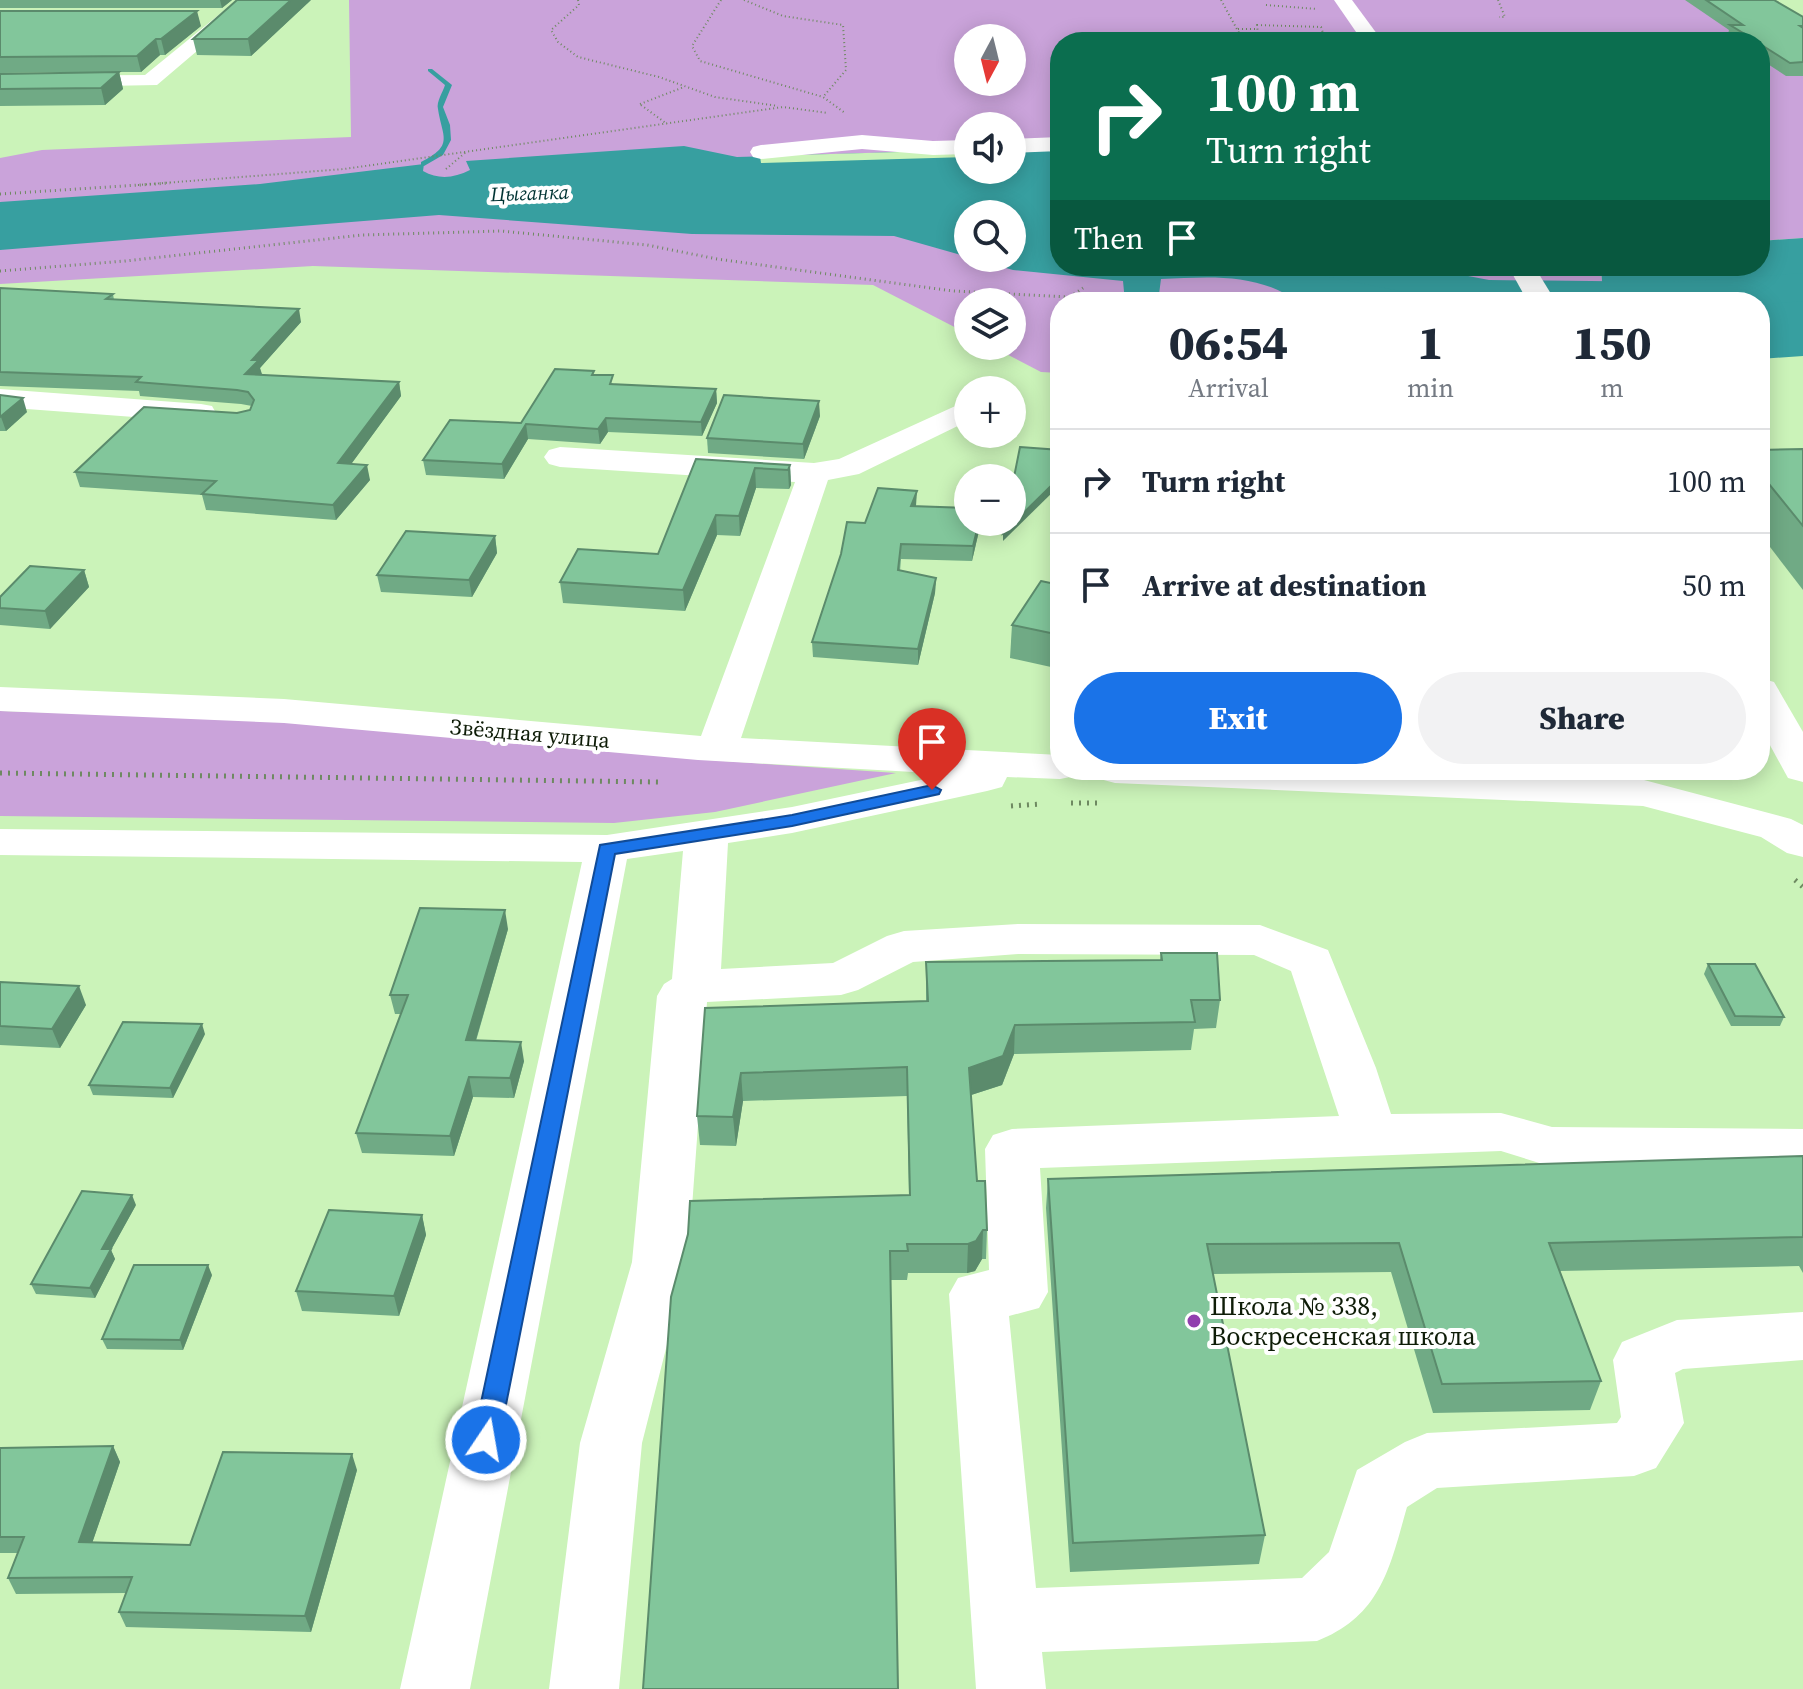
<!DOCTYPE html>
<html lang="en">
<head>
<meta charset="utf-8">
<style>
  :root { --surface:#fff; --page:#f2f2f3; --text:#1f2937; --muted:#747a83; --line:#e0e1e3; --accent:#1a73e8 }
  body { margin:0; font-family:"Source Serif 4",serif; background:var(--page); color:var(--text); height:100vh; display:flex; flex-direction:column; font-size:30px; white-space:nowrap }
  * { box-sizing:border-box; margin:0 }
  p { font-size:26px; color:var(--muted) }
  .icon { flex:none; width:44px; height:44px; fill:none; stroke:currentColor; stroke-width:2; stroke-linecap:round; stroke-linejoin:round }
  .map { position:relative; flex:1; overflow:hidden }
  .details { position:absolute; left:1050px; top:292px; width:720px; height:488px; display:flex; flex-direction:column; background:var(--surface); border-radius:32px; box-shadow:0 4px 20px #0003 }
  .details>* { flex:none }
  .hud { position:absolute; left:1050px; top:32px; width:720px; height:244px; border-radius:32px; box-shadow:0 4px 20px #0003; background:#0b6e4f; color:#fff; overflow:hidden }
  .needle { width:52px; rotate:187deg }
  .controls { position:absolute; left:954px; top:24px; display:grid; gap:16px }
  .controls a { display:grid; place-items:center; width:72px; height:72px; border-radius:50%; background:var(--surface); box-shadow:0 4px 20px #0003; font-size:40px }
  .pin { position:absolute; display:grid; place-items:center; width:68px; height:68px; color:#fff; margin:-82px -34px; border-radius:50% 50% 50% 0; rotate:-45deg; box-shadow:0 0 8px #0007 }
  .pin .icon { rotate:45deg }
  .me { position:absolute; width:88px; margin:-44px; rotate:12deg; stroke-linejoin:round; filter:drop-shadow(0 0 6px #0008) }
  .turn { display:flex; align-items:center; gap:28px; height:168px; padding:0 24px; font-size:36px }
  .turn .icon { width:104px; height:104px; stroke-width:2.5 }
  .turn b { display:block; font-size:56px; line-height:68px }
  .then { display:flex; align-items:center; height:76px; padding:0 24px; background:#0003; gap:16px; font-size:30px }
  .eta { display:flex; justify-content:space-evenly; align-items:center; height:136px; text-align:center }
  .eta b { font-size:48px; font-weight:800; line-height:56px }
  .cta { display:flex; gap:16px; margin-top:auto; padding:16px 24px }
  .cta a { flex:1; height:92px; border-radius:48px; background:var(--accent); color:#fff; font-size:32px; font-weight:800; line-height:92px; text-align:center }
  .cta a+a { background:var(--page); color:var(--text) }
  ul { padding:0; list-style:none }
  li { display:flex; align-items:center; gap:24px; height:104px; padding:0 24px; border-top:2px solid var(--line) }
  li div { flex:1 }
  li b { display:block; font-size:30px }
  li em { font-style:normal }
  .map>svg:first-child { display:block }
  .green { fill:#caa3da; fill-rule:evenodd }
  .water { fill:#379fa0 }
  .pier { fill:#cbf3b9 }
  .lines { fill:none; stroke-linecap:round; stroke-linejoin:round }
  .stream { fill:#379fa0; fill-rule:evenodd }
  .river { fill:#379fa0; fill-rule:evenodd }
  .path-far3 { stroke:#6e8961; stroke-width:2; stroke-dasharray:1 3; stroke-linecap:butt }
  .path-far2 { stroke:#6e8961; stroke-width:3; stroke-dasharray:1 4; stroke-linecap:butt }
  .path-far1 { stroke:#6e8961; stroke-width:4; stroke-dasharray:2 5; stroke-linecap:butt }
  .path { stroke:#6e8961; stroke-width:5; stroke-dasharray:2 6; stroke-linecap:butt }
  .minor { fill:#fff; fill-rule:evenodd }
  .wall { fill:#70aa85 }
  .shaded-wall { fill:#5b8b6c }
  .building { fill:#82c69b; stroke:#5b8b6c; stroke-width:2 }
  .route { fill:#1a73e8; stroke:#114b97; stroke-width:2 }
  .poi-dot { fill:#913fae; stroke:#fff; stroke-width:3 }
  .labels { text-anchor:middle; stroke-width:8; stroke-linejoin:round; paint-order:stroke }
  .far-water-label { font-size:20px; font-style:italic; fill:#033; stroke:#fff }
  .street-label { font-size:22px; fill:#0e1c07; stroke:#fff }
  .near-poi-label { font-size:26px; fill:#0e1c07; stroke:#fff; text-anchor:start }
</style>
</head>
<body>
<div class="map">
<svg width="1803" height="1689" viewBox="0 0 1803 1689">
  <rect width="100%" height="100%" fill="#cbf3b9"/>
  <g class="green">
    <path d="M349 0H1702L1803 18V238L1760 241V42H1060V266H1601L1603 296 1608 302H1060V373L1041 372 991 346H1012V302H968V334L873 285 313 266 0 284V158L42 150 351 137ZM968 38H1012V82H968ZM968 126H1012V170H968ZM968 214H1012V258H968Z"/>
    <path d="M0 711 249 718 694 759 896 773 715 812 614 823 0 816Z"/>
  </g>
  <g class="water">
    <path d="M684 146 737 157 968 150V170H1012V149L1032 148 1060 153V266H1444L1489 294 1477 302H1298C1258 272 1208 277 1161 279L1158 302H1125L1123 281 1013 270 970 258H1012V214H968V257L894 236 692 234 439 215 0 250V202L260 184 424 164 423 171C439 180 454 178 470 170L466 161Z"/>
    <path d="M1803 238V356L1760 359V302H1608L1603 296 1601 266H1760V241Z"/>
  </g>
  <path class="pier" d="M968 150V157L761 163 760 156Z"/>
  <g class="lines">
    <path class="stream" d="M428 69H432L452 85 443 107 450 125 451 140 443 155 424 166H421V162C455 145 442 137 438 109 436 102 443 92 445 85L428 71Z"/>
    <path class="river" d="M1318 266H1416L1489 280 1678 282 1803 273V301L1760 305V302H1455L1324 276Z"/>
    <g class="path-far3">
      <path d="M578 0 579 5 551 30 558 42 578 57 659 77 715 97 778 106"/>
      <path d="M721 0 692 46 700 61 823 97 845 113"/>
      <path d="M744 0 783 16 843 25 846 70 823 97"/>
      <path d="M1221 0 1244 42"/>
      <path d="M1498 0 1505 17H1499"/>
      <path d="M1266 5 1317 9"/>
      <path d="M1257 25 1321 27 1324 36 1258 34Z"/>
      <path d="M1238 29H1258"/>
      <path d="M640 104 684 87"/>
      <path d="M641 105 667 124"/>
      <path d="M446 169 466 152"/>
      <path d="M138 185 344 169 783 107 828 113"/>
    </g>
    <g class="path-far2">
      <path d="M0 194 170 183"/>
      <path d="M0 271 125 261 362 235 501 231 647 245 717 259 953 291 1167 302"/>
      <path d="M1070 297 1083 288"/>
    </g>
    <path class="path-far1" d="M1760 549H1774"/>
    <g class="path">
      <path d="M0 773 659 782"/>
      <path d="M1071 803H1097"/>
      <path d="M1011 806 1041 804"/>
      <path d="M1795 880 1803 887"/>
    </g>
    <g class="minor">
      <path d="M237 0H257L157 85 0 88V76L145 75Z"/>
      <path d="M1334 0H1352L1383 42H1363Z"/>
      <path d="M862 135 933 141 968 140V154L933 155 862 149 761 159 753 157 750 152 753 147 761 145Z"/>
      <path d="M1060 137V151L1012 153V139Z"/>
      <path d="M1508 266H1534L1556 302H1528Z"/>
      <path d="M0 389 201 404 212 406 216 413 212 420 201 422 0 407Z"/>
      <path d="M962 403 968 404V421L859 474 828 480 741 738 1060 755V770H1079L1075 776 1060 779 1007 777 1002 787 987 791 792 833 728 843 721 969 833 963 887 936 904 931 1018 924 1260 925 1328 950 1376 1068 1391 1114 1501 1113 1552 1127 1803 1129V1169L1552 1167 1501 1151 1040 1168 1048 1292 1039 1308 1009 1316 1036 1588 1302 1578 1329 1552 1357 1470 1405 1442 1427 1433 1617 1423 1621 1417 1613 1360 1622 1342 1677 1320 1803 1312V1360L1683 1369 1675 1373 1684 1423 1656 1468 1634 1476 1437 1488 1407 1507C1390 1567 1381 1616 1317 1641L1042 1652 1046 1689H976L949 1294 958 1278 989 1270 985 1149 993 1135 1012 1129 1339 1116 1291 971 1254 955 1018 954 913 962 858 990 841 995 707 1002 688 1262 642 1443 619 1689H549L580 1443 632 1262 657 996 664 984 672 979 683 851 627 859 470 1689H400L582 862 0 855V829L607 835 792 807 949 774 698 760 284 723 0 711V687L284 699 701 736 795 482 560 467 549 464 544 457 549 450 560 447 814 463 839 459Z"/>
      <path d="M1760 678 1774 682 1803 732V782L1788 778 1760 727Z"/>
      <path d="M1094 770H1406L1644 780 1791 819 1803 825V857L1787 853 1761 837 1643 806 1115 783 1100 779Z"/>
    </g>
  </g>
  <g class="wall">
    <path d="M0 0H232L222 8H0Z"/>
    <path d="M311 0 251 56 197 55 193 39Z"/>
    <path d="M1685 0H1774L1803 17V76H1786L1760 59V42H1734L1727 38 1729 30Z"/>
    <path d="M0 11 201 26 165 55H160L141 72H119L123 89 105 105 0 106V74L101 72 0 73Z"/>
    <path d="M0 288 113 294 114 300 301 322 260 368 261 375 399 382 401 396 351 464 370 480 336 520 206 510 202 495 80 487 75 472 237 413 250 410 252 406 241 404 140 396 139 391 0 386Z"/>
    <path d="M595 375 614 384 716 389 717 403 702 436 608 432 600 444 528 439 504 479 426 475 423 460 521 423Z"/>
    <path d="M0 395 27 412 6 431H0Z"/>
    <path d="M820 416 804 459 708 453 707 438Z"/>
    <path d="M1803 449V590L1760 534V450Z"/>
    <path d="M696 459 790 465 791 485 789 489 756 488 740 536 717 535 685 611 563 603 560 582 658 554Z"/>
    <path d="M916 507 981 522 972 561 901 559 900 571 936 578 935 593 918 665 813 657 812 642 841 554 865 523Z"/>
    <path d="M495 536 497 553 472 597 381 592 377 575Z"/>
    <path d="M84 570 89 587 50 629 0 625V597Z"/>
    <path d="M1060 585V669L1010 658 1012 625Z"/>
    <path d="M508 929 476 1041 524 1061 514 1098 473 1097 454 1156 362 1153 356 1133 401 1014H395L390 995Z"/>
    <path d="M1161 953 1220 1000 1216 1028 1194 1029 1191 1050 1014 1054 1002 1085 971 1095 977 1181 987 1230 986 1259H982L975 1271 967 1273H908L907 1280H890L643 1689 909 1195 907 1096 743 1101 736 1146 700 1145 697 1116 705 1008 926 1001V962L1160 960Z"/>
    <path d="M1708 964 1784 1017 1780 1026H1731L1704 974Z"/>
    <path d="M0 982 86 1005 60 1048 0 1045Z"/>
    <path d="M205 1034 173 1098 93 1095 89 1085Z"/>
    <path d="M1803 1156V1273L1799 1266 1560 1271 1601 1381 1590 1410 1433 1413 1391 1272 1213 1274 1265 1535 1259 1564 1070 1572 1046 1208 1048 1179Z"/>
    <path d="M136 1205 111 1250 115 1259 95 1298 36 1294 31 1284Z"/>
    <path d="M422 1215 426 1235 399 1316 302 1311 296 1291Z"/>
    <path d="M212 1275 183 1350 107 1349 102 1339Z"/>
    <path d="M113 1446 120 1462 92 1543 190 1545 357 1470 311 1632 126 1627 119 1612 126 1593 16 1594 8 1578 18 1553H0V1448Z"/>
  </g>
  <g class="shaded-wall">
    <path d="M220 0H232L222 8Z"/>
    <path d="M291 0H311L251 56 248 39Z"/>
    <path d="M197 11 201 26 165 55 161 39Z"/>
    <path d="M156 39 160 55 141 72 137 56Z"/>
    <path d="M119 72 123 89 105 105 101 88Z"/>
    <path d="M299 309 301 322 260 368 262 374 249 388 245 374 252 360Z"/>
    <path d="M399 382 401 396 341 478 338 463Z"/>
    <path d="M716 389 717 403 702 436 701 422Z"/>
    <path d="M23 398 27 412 6 431 1 417Z"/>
    <path d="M819 401 820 416 804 459 803 444Z"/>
    <path d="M606 418 608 432 600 444 598 429Z"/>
    <path d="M526 424 528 439 504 479 502 464Z"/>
    <path d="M367 465 370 480 336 520 333 505Z"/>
    <path d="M790 465 791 485 789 489 788 470Z"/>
    <path d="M755 468 756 488 740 536 739 516Z"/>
    <path d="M1060 470 1058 487 1003 541V533Z"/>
    <path d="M917 491 916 506 911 521V506Z"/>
    <path d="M716 515 717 535 685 611 683 590Z"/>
    <path d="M979 522H981L972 561 973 546Z"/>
    <path d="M495 536 497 553 472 597 469 580Z"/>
    <path d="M84 570 89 587 50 629 45 611Z"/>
    <path d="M936 578 935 593 918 665V649Z"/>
    <path d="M505 910 508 929 470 1060 466 1040Z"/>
    <path d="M79 986 86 1005 60 1048 52 1029Z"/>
    <path d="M202 1024 205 1034 173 1098 170 1088Z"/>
    <path d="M1015 1025 1014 1054 1002 1085 968 1096 969 1068Z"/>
    <path d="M521 1042 524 1061 514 1098 510 1078Z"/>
    <path d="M741 1073 743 1101 736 1146 733 1117Z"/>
    <path d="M469 1077 473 1097 454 1156 450 1136Z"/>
    <path d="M132 1195 136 1205 111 1250 115 1259 95 1298 90 1288 102 1249Z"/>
    <path d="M422 1215 426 1235 399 1316 394 1296Z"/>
    <path d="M983 1230 982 1259 975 1271 967 1273 968 1244Z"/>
    <path d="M208 1265 212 1275 183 1350 180 1340Z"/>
    <path d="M113 1446 120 1462 87 1558 79 1542Z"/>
    <path d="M352 1454 357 1470 311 1632 305 1616Z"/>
  </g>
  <g class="building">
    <path d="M237 0H291L248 39H193Z"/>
    <path d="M1706 0H1774L1803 17V26H1800L1803 28V62L1790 63 1760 44V42H1758L1730 25H1743Z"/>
    <path d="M0 11H197L161 39H156L137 56 0 57Z"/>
    <path d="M119 72 101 88 0 89V74Z"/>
    <path d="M0 288 113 294 106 299 299 309 252 360H259L245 374 399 382 338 463 367 465 333 505 202 494 216 481 75 472 144 407 237 413 250 410 254 400 248 392 237 390 136 382 141 377 0 372Z"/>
    <path d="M555 369 594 371 592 375H613L610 384 716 389 701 422 606 418 598 429 526 424 502 464 423 460 450 420 521 423Z"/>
    <path d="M0 395 23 398 0 417Z"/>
    <path d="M724 395 819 401 803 444 707 438Z"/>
    <path d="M1020 447 1060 450V470L1058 479 1003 533 1005 522H1012V487Z"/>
    <path d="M1803 449V526L1760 473V450Z"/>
    <path d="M696 459 790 465 788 470 755 468 739 516 716 515 683 590 560 582 578 549 658 554Z"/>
    <path d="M878 488 917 491 911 506 968 508V522H979L973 546 901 544 898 570 936 578 918 649 812 642 841 554 847 522 865 523Z"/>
    <path d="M406 531 495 536 469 580 377 575Z"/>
    <path d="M30 566 84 570 45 611 0 608V597Z"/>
    <path d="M1041 581 1060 585V635L1012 625Z"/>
    <path d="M420 908 505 910 466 1040 521 1042 510 1078 469 1077 450 1136 356 1133 408 995H390Z"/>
    <path d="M1161 953H1217L1220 1000H1191L1195 1022 1015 1025 1003 1056 969 1068 977 1181H985L987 1230H983L976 1241 968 1244H907L908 1251H890L898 1689H643L671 1297 688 1234 690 1201 910 1195 907 1067 741 1073 733 1117 697 1116 705 1008 928 1001 926 962 1162 960Z"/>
    <path d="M1708 964H1755L1784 1017 1735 1016Z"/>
    <path d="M0 982 79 986 52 1029 0 1026Z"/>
    <path d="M123 1022 202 1024 170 1088 89 1085Z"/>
    <path d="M1803 1156V1237L1549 1243 1601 1381 1442 1384 1399 1243 1207 1244 1265 1535 1073 1543 1048 1179Z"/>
    <path d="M82 1191 132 1195 102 1249H111L90 1288 31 1284Z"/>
    <path d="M329 1210 422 1215 394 1296 296 1291Z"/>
    <path d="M134 1265H208L180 1340 102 1339Z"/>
    <path d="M113 1446 79 1542 190 1545 223 1452 352 1454 305 1616 119 1612 132 1577 8 1578 24 1537H0V1448Z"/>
  </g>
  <path class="route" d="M932 785 941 790 939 794 792 826 615 854 499 1440 495 1448 486 1451 477 1448 473 1440 600 845 792 815Z"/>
  <circle class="poi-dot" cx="1194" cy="1321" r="8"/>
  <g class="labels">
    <g class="far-water-label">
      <text transform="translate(530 193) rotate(-2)" y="7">Цыганка</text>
    </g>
    <g class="street-label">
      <text transform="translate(530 733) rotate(5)" y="8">Звёздная улица</text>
    </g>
    <g class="near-poi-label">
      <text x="1210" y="1315">Школа № 338,<tspan x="1210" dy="30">Воскресенская школа</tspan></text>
    </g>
  </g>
</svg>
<div class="controls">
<a><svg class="needle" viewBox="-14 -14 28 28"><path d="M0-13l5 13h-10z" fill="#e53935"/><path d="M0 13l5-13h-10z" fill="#747a83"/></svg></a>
<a><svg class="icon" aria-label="sound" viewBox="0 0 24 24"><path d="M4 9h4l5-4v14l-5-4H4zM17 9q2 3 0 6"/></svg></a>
<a><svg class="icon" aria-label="search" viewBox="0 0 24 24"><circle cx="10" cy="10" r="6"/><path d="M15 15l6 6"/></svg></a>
<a><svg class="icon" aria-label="layers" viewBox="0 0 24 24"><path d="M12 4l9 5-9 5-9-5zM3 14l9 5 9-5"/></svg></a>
<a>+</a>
<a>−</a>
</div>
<div class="pin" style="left:932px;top:790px;background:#d93025"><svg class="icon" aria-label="arrive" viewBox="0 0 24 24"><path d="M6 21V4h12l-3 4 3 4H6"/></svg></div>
<svg class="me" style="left:486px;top:1440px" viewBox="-20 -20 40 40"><circle r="17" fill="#1a73e8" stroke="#fff" stroke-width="3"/><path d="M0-11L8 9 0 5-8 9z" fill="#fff"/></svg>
<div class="hud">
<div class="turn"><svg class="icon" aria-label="right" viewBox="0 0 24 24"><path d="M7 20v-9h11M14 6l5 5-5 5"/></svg><div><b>100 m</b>Turn right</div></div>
<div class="then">Then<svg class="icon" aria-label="arrive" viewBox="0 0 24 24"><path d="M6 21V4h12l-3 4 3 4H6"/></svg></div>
</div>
<section class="details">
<div class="eta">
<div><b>06:54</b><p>Arrival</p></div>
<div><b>1</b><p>min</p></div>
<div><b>150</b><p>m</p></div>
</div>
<ul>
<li><svg class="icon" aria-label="right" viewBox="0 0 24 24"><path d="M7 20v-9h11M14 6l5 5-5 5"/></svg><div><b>Turn right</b></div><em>100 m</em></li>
<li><svg class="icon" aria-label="arrive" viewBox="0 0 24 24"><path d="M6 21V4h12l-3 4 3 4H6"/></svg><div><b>Arrive at destination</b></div><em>50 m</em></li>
</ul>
<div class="cta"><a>Exit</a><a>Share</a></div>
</section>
</div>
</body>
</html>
